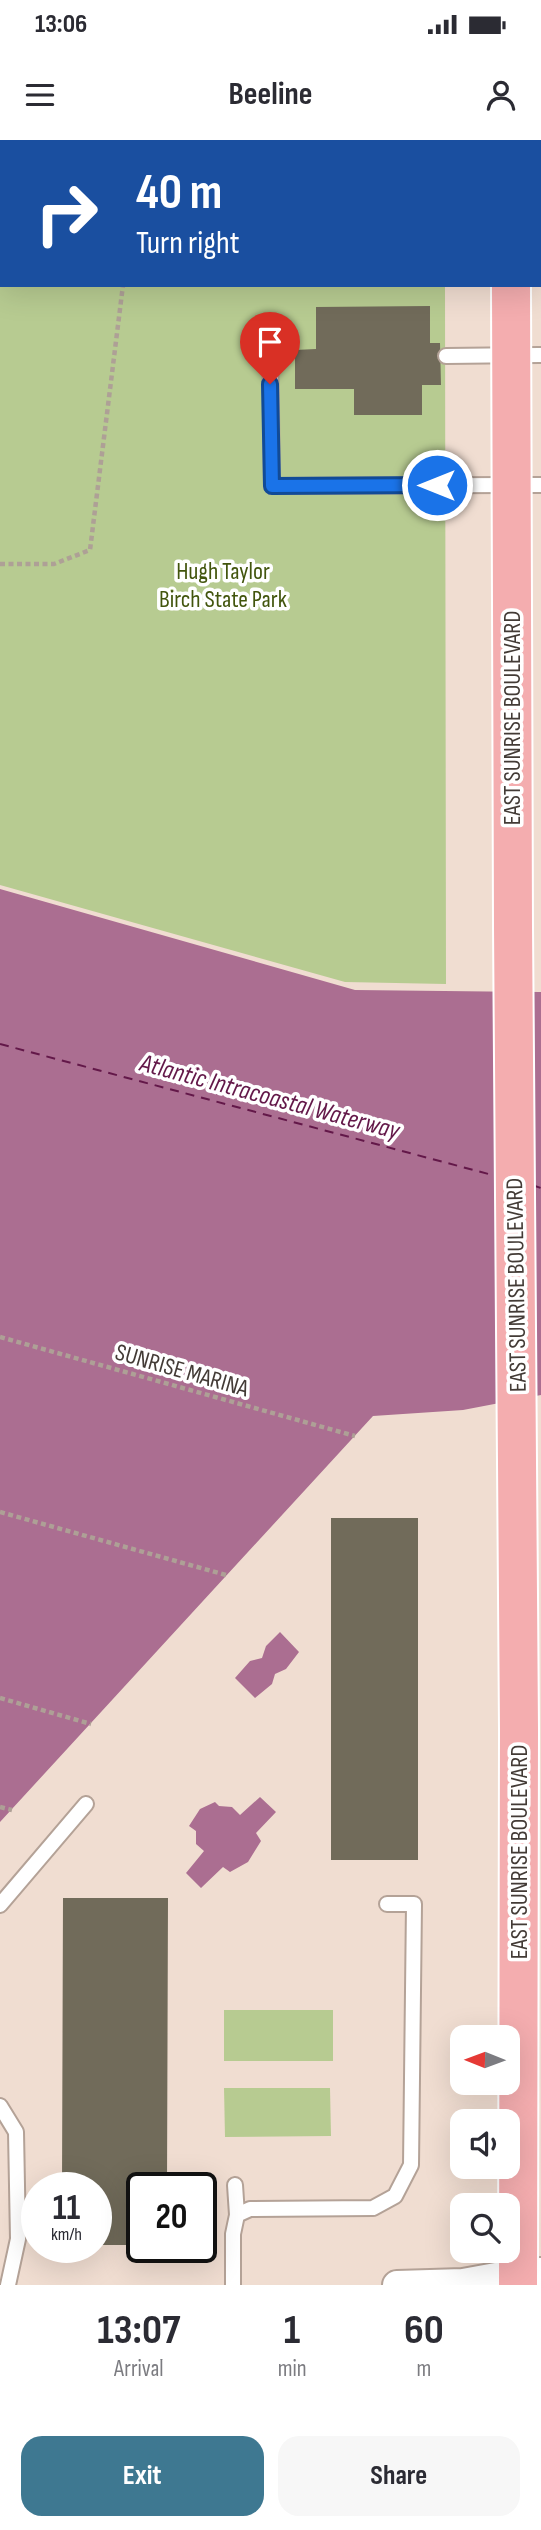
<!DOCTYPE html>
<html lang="en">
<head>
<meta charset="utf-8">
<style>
  :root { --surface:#fff; --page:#f7f7f7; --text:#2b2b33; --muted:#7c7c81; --accent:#3e7891 }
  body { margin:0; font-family:"Sofia Sans Condensed",sans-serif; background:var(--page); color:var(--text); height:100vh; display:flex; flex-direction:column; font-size:26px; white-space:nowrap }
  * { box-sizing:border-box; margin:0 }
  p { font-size:23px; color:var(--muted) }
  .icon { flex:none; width:38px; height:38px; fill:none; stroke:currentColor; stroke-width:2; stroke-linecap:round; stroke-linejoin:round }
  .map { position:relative; height:2145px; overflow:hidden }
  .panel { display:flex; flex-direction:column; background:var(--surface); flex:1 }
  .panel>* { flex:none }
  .guide { position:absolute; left:0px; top:0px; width:542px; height:147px; box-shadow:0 7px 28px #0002; background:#1a4fa0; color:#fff; overflow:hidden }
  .needle { width:46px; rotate:271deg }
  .buttons { position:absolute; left:450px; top:1885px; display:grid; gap:14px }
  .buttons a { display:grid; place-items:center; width:70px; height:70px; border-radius:14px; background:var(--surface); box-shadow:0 7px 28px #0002; font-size:35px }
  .speed { position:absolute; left:21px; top:2032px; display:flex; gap:14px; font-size:35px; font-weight:700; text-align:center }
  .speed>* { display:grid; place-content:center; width:91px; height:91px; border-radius:50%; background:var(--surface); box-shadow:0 7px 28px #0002; line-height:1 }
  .speed small { font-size:18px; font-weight:400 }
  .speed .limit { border:4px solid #111; border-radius:10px; background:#fff; color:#111 }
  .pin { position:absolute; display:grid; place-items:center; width:60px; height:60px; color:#fff; margin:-72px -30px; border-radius:50% 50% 50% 0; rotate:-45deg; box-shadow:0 0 7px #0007 }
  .pin .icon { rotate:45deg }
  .me { position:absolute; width:77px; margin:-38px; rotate:270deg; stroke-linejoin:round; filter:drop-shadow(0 0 5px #0008) }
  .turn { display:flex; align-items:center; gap:24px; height:147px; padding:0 21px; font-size:32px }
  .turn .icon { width:91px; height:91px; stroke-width:2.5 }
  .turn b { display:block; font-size:49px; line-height:60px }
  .eta { display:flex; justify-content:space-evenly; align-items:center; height:119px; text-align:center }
  .eta b { font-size:42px; font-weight:700; line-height:49px }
  .action { display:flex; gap:14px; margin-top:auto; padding:14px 21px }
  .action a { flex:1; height:80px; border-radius:21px; background:var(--accent); color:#fff; font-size:28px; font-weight:700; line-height:80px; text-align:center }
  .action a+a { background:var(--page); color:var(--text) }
  .status { display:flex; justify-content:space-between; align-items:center; height:49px; padding:0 35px; background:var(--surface); direction:ltr }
  .status svg { height:19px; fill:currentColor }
  header { display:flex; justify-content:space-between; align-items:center; height:91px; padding:0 21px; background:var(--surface); font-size:32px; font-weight:700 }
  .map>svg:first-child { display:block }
  .green { fill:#b7cb91 }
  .water { fill:#ab6e91 }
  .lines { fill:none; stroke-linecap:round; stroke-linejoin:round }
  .ferry { stroke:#631849; stroke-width:2; stroke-dasharray:9 7; stroke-linecap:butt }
  .building { fill:#716b5a }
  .service-casing { stroke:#b4a297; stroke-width:18 }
  .minor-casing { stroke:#b4a297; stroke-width:32 }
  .primary-casing { stroke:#fff; stroke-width:42 }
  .path { stroke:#aea096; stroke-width:4.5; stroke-dasharray:5 3.5; stroke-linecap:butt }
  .service { stroke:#fff; stroke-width:14 }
  .minor { stroke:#fff; stroke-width:28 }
  .primary { stroke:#f4adaf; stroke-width:38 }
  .route-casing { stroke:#114b97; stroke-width:18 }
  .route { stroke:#1a73e8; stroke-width:12 }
  .labels { text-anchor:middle; stroke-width:7; stroke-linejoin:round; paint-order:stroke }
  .park-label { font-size:24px; fill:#42550d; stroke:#fff }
  .street-label { font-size:24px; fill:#433b36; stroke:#fff }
  .water-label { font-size:26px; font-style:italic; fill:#631849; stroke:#fff }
</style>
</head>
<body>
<div class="status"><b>13:06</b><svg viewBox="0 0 49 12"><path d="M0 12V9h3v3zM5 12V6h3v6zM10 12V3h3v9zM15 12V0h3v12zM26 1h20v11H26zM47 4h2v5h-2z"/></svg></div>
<header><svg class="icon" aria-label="menu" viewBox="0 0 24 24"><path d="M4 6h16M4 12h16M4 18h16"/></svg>Beeline<svg class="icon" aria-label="person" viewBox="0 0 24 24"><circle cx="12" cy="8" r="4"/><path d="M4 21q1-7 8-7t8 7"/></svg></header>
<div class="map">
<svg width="541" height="2145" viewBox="0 0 541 2145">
  <rect width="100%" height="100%" fill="#f0ddd1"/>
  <g class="green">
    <path d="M0 0H444L2 2V145H445L446 844 345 842 0 745Z"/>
    <rect x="224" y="1870" width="109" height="51"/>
    <path d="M224 1948H330L331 1996 225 1997Z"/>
  </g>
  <g class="water">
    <path d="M0 749 355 850 541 852V1255L463 1270 373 1276 0 1682Z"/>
    <path d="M280 1492 299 1512 286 1529 275 1534 272 1544 255 1558 235 1538 250 1521 262 1518 266 1506Z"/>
    <path d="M260 1657 276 1672 256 1693 261 1701 248 1722 230 1732 223 1727 201 1748 186 1733 204 1711 196 1704V1691L189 1686 200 1669 215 1662 219 1666 232 1667 240 1675Z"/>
  </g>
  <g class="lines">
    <g class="ferry">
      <path d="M0 904 496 1036"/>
      <path d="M532 1045 541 1048"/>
    </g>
  </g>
  <g class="building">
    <path d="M430 166V203H440L441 245H422V275H354V249H295V210L316 209V167Z"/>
    <rect x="331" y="1378" width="87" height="342"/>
    <path d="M63 1758H168L167 2048H142V2105H96V2048H62Z"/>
  </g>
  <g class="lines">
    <defs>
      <g id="service">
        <path d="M270 193 272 346 541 345"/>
        <path d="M446 216 541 215"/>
        <path d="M0 1765 86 1664"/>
        <path d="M0 1966 16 1992 18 2099 8 2145"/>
        <path d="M235 2045 237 2075"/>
        <path d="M233 2145V2094L237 2075 250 2069 373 2068 395 2056 411 2025 414 1764H387"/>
      </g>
      <path id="minor" d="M397 2145 463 2143 518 2133 541 2132"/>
      <g id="primary">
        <path d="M511 0V2"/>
        <path d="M511 145 513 786 519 1590 518 2145"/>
      </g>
    </defs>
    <use href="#service" class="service-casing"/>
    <use href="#minor" class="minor-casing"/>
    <use href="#primary" class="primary-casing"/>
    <g class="path">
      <path d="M92 0 95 2"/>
      <path d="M0 424H54L90 410 123 145"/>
      <path d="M0 1197 355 1296"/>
      <path d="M0 1372 226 1435"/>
      <path d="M0 1558 91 1584"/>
      <path d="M0 1667 12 1670"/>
    </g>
    <use href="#service" class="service"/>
    <use href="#minor" class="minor"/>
    <use href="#primary" class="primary"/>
  </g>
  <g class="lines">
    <defs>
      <path id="route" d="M270 244 272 346 437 345"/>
    </defs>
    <use href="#route" class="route-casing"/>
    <use href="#route" class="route"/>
  </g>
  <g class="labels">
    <g class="park-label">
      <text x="223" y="439">Hugh Taylor<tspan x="223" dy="28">Birch State Park</tspan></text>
    </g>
    <g class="street-label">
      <text transform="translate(512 578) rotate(-90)" y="8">EAST SUNRISE BOULEVARD</text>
      <text transform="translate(516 1145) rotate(-91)" y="8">EAST SUNRISE BOULEVARD</text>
      <text transform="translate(182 1230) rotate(16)" y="8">SUNRISE MARINA</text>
      <text transform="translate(519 1712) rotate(-90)" y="8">EAST SUNRISE BOULEVARD</text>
    </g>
    <g class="water-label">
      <text transform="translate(270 956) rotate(15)" y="9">Atlantic Intracoastal Waterway</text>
    </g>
  </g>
</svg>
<div class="buttons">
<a><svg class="needle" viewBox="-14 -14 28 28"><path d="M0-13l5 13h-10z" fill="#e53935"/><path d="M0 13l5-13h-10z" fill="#7c7c81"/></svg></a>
<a><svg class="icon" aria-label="sound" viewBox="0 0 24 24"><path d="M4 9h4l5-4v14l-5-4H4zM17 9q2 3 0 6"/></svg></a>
<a><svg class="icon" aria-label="search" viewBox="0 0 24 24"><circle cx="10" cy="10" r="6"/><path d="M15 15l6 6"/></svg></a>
</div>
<div class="speed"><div>11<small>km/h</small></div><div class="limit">20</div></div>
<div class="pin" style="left:270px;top:244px;background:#d93025"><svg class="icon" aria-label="arrive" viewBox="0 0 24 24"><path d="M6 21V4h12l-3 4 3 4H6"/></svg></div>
<svg class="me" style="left:437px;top:345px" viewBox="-20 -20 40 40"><circle r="17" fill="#1a73e8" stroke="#fff" stroke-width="3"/><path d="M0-11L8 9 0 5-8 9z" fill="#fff"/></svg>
<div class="guide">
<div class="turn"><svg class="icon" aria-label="right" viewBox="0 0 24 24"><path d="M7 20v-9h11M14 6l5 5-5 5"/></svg><div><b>40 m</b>Turn right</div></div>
</div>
</div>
<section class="panel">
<div class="eta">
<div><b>13:07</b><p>Arrival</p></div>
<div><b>1</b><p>min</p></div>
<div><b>60</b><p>m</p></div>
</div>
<div class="action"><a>Exit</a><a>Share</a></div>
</section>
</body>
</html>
